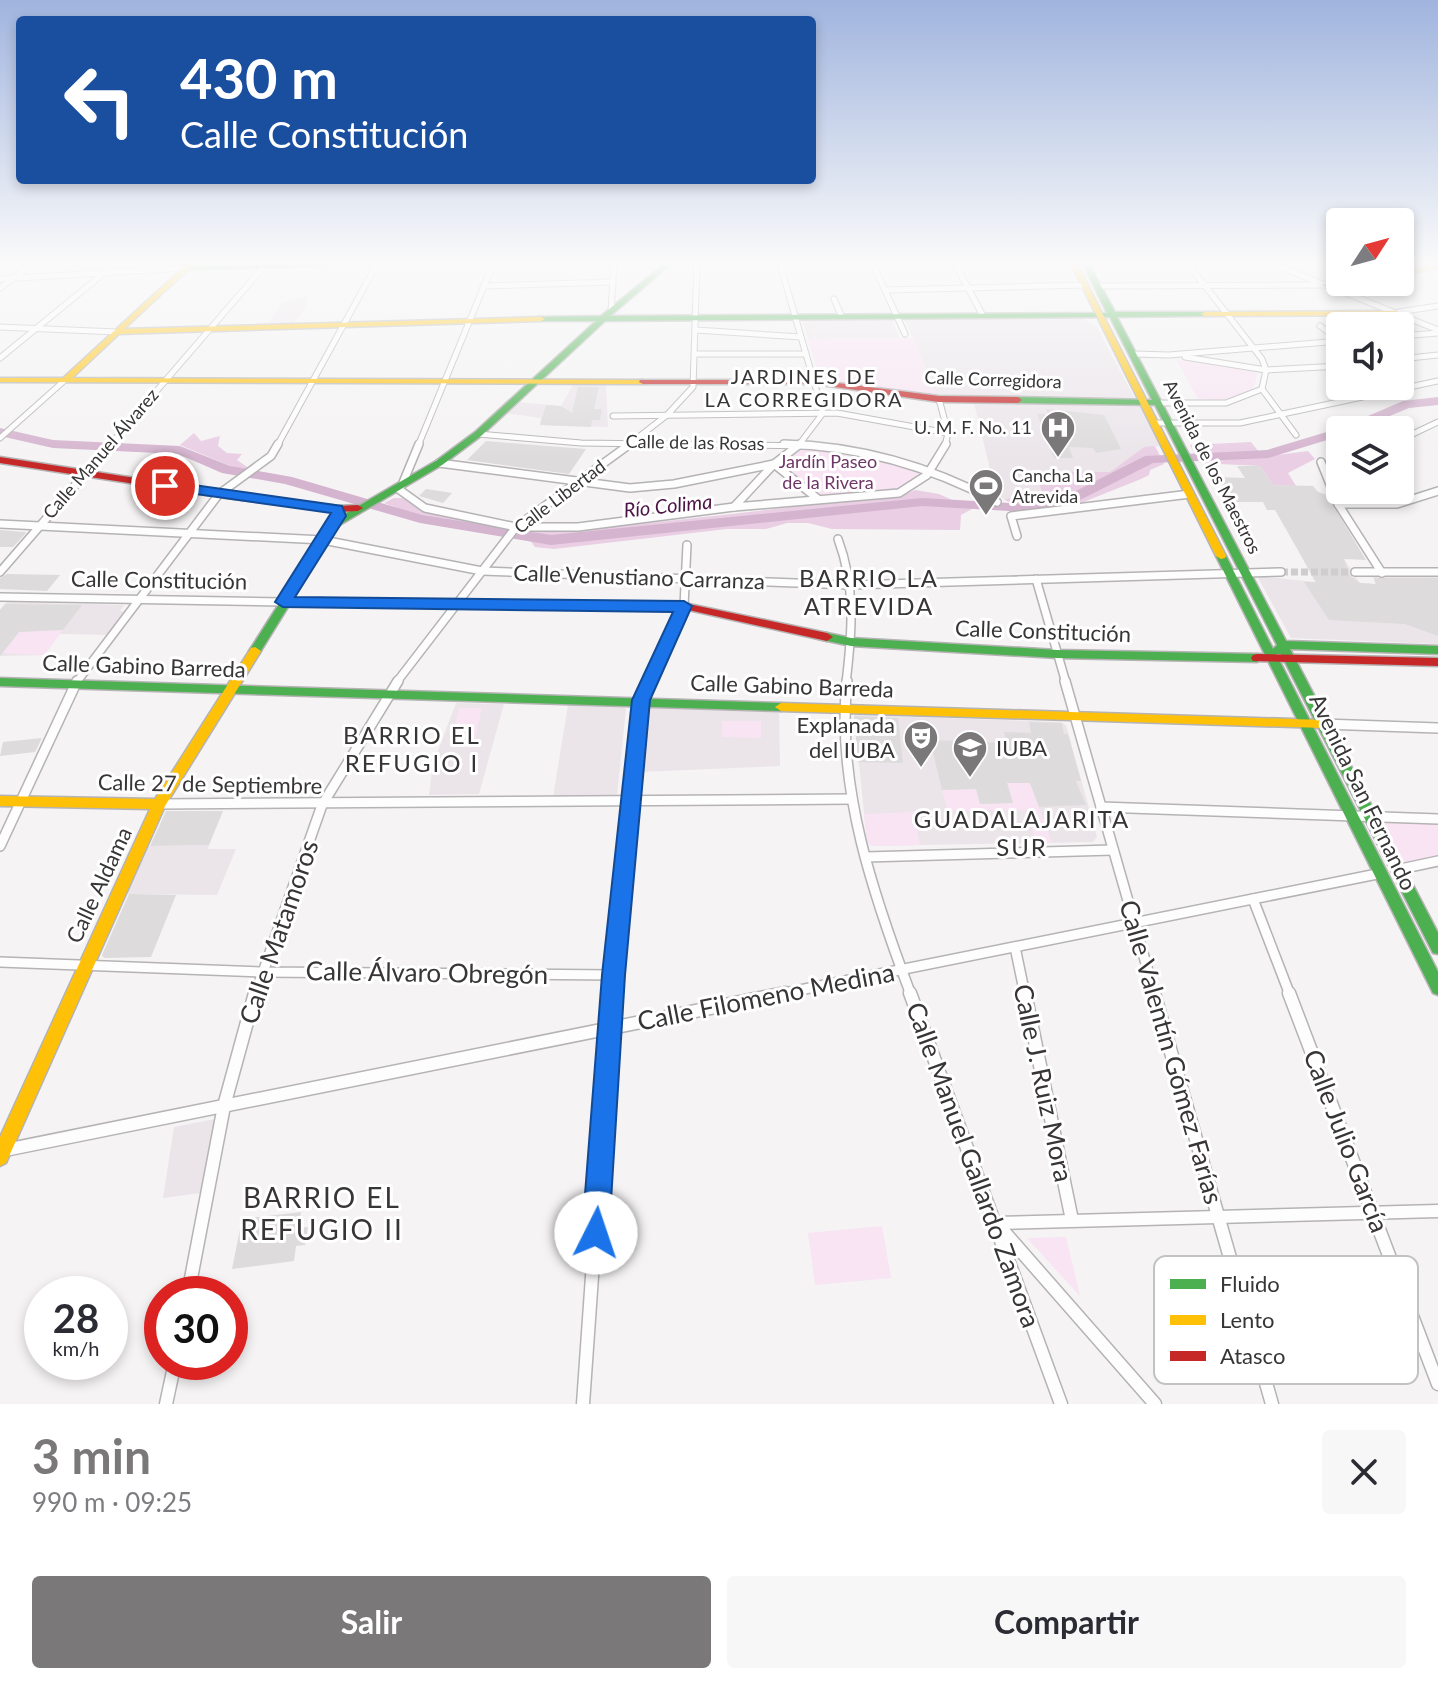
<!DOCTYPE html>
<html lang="es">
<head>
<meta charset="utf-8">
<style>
  :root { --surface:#fff; --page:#f7f7f7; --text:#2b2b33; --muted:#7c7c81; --accent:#7a7878 }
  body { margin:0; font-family:Lato,sans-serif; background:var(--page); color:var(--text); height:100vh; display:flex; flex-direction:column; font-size:30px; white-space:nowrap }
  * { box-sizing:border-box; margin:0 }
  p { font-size:26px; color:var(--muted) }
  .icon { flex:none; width:44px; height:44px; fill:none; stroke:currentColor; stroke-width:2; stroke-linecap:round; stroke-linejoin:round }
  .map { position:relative; height:1404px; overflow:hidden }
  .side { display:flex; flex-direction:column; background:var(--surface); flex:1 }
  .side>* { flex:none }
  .top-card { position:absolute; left:16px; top:16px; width:800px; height:168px; border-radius:8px; box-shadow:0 4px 12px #0003; background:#1a4fa0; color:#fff; overflow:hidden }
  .needle { width:52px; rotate:54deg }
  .buttons { position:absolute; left:1326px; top:208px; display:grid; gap:16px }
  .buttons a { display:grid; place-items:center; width:88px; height:88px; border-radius:8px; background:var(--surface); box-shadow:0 4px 12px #0003; font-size:40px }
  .speed { position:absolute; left:24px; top:1276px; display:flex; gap:16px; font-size:40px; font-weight:700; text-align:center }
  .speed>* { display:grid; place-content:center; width:104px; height:104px; border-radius:50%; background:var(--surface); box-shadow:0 4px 12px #0003; line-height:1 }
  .speed small { font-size:20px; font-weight:400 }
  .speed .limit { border:12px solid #d22; background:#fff; color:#111 }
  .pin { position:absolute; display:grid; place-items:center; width:68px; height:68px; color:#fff; margin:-34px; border:4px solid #fff; border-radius:50%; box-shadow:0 2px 8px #0007 }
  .me { position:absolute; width:88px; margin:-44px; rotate:4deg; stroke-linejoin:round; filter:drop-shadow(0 0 6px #0008) }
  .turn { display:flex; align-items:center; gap:28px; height:168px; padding:0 32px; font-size:36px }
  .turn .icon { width:104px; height:104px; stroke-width:2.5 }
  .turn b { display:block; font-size:56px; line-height:68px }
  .round { display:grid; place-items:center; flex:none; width:84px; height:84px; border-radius:8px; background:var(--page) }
  .head { display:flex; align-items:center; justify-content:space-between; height:136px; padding:0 32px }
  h1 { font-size:48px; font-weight:700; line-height:60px; color:var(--accent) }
  .action { display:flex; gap:16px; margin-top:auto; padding:16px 32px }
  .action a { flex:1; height:92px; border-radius:8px; background:var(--accent); color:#fff; font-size:32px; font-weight:700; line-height:92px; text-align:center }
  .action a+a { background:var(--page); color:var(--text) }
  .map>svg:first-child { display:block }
  .built { fill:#ebe5ea }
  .green { fill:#f8e4f3 }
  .forest { fill:#e9cee4 }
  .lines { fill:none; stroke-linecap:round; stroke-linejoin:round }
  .river { fill:#d5b4cf; fill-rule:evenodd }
  .building { fill:#dddbdc }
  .street-tunnel { stroke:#cfcdce; stroke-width:7; stroke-dasharray:7 3; stroke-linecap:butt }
  .street-far3-casing { stroke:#b5b3b4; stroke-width:7 }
  .street-far2-casing { stroke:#b5b3b4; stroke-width:10 }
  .street-far1-casing { stroke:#b5b3b4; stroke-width:12 }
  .street-casing { stroke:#b5b3b4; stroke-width:15 }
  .fast-casing { stroke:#b5b3b4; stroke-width:3 }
  .slow-casing { stroke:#b5b3b4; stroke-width:3 }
  .jam-casing { stroke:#b5b3b4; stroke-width:3 }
  .street-far3 { stroke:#fefdfd; stroke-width:5 }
  .street-far2 { stroke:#fefdfd; stroke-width:7 }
  .street-far1 { stroke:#fefdfd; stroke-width:9 }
  .street { stroke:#fefdfd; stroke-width:12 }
  .fast { fill:#4caf50; fill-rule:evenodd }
  .slow { fill:#ffc107; fill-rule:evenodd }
  .jam { fill:#c62828; fill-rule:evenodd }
  .route { fill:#1a73e8; stroke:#114b97; stroke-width:2 }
  .labels { text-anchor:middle; stroke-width:6; stroke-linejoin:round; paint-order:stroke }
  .far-street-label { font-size:18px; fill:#373536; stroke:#fff }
  .far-poi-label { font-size:18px; fill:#373536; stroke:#fff; text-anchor:end }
  .far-park-label { font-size:18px; fill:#6e3566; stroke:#fff }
  .far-neighbourhood-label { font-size:20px; letter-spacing:2px; fill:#373536; stroke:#fff }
  .far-water-label { font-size:20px; font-style:italic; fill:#4b1445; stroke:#fff }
  .street-label { font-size:22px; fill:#373536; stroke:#fff }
  .poi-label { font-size:22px; fill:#373536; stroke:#fff; text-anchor:end }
  .neighbourhood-label { font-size:24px; letter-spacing:2px; fill:#373536; stroke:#fff }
  .near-street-label { font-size:26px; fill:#373536; stroke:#fff }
  .near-neighbourhood-label { font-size:28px; letter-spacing:2px; fill:#373536; stroke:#fff }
  .key { fill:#fff; stroke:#c3c2c3; stroke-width:2 }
  .key-label { font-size:22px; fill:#373536 }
</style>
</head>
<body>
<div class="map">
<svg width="1438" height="1404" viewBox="0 0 1438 1404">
  <rect width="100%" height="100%" fill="#f5f3f4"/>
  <g class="built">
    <path d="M308 297 305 309 292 324H268L282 303Z"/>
    <path d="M1078 316 1097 327 1136 401 936 396 905 319Z"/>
    <path d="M887 317 892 319 899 338 808 339 802 319Z"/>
    <path d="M573 385H606L608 427 540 425 541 418 505 413 518 402 561 406Z"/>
    <path d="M974 403 1140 405 1160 446 1144 447 1110 472 1035 471 1043 493 1004 499 990 490 984 474 991 473Z"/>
    <path d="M1302 557 1344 559 1360 583 1375 584 1373 576 1438 575V644L1291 638 1257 576 1315 582Z"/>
    <path d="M7 602 124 605 120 611 127 612 110 635 60 634 44 655 0 656V610Z"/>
    <path d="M456 703 504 704 479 794 429 795 433 764Z"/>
    <path d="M568 705 621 706 626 709 617 795 553 797Z"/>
    <path d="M653 707 779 712 780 766 640 772 647 711Z"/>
    <path d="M854 715 1061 722 1066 725 1097 837 1093 842 872 846 867 842Z"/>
    <path d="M209 845 208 849H236L217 895 126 894 147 846Z"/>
    <path d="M215 1119 201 1193 163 1198 174 1127Z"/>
  </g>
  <g class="green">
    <path d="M914 338 936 396 823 379 819 377 808 339Z"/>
    <path d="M1176 359 1253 370 1257 373C1254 407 1225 399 1198 399Z"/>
    <path d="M803 447 869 456 921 471 920 477 896 489 820 495 781 465Z"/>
    <path d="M50 630H63L44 655 2 653 19 632Z"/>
    <path d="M459 708H482L475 738H452Z"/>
    <path d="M722 721H761V738L722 737Z"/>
    <path d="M1007 782 1030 783 1052 843H1036L1026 810 948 811 942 790 976 789 981 804 1013 803Z"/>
    <path d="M914 812 920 845 872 846 867 842 864 814Z"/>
    <path d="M1383 823H1438V859L1406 866Z"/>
    <path d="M882 1226 891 1278 815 1285 808 1233Z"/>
    <path d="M1066 1237 1080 1296 1027 1238Z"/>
  </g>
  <g class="forest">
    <path d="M194 433 201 441 220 436 218 446 227 453 242 454 237 460 250 469 245 472 180 445Z"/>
    <path d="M1251 442 1263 457 1308 451 1315 459 1288 473 1296 486 1273 485 1260 466 1200 463 1190 445Z"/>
    <path d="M1151 446H1155L1164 464 1150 470 1149 475 1141 479 1081 503 1024 511 1004 499 1043 494 1034 471 1110 472 1144 447Z"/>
    <path d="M915 490 939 494 972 509 961 515 960 530 832 529 808 523H787L766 529H727L554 549 535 547 526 535C548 526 608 527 635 524 725 516 814 503 904 495Z"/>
    <path d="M394 498H402L421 510 508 528 504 533 421 517 384 503Z"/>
  </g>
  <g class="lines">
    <path class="river" d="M1438 397V405L1409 408 1356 430H1340V436L1268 458 1153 463 1078 501 1028 512 922 506 551 545 420 523 285 484 222 473 178 454 53 448 0 436V428L53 440 180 446 230 466 292 477 422 515 551 535 922 498 1028 504 1068 495 1145 456 1267 450 1340 428 1403 401Z"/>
  </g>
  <g class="building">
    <path d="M578 387H599L594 409H602L600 420H592L591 427 540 425 546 405 561 406 572 413Z"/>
    <path d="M1046 409 1104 415 1121 449 1096 453 1093 448 1069 447 1073 458H1054L1037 414H1048Z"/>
    <path d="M486 441 547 446 586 449 569 474 467 460Z"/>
    <path d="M1237 466H1260L1273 485 1313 486 1318 492 1327 495 1366 560 1344 559 1350 576 1360 583 1376 584 1374 578H1438V636L1405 624 1329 620 1304 582H1316L1275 510H1267L1263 502H1227L1219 489H1225L1218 477 1245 478Z"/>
    <path d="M426 489 452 493 443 503 419 496Z"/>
    <path d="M0 530 25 532 26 533 13 547H0Z"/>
    <path d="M7 574 60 575 47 591 0 589V578Z"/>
    <path d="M5 604 82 605 63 630 19 632 0 656V610Z"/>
    <path d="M854 716 898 718 903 763 858 762Z"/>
    <path d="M1029 722 1062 723 1064 734H1068L1081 781H1076L1086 805 1039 807 1030 783H1007L1013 803 980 804 976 789 942 790 930 740 1007 743 1004 732 1031 733Z"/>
    <path d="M42 738 35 752 0 756 3 742Z"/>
    <path d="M166 811H223L209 845 150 846Z"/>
    <path d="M129 894 176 895 151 957 104 958 102 955Z"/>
    <path d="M301 1212 298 1228 308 1227 305 1245 296 1246 294 1261 232 1269 242 1219Z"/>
  </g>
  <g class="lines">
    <path class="street-tunnel" d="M1281 572H1355"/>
    <defs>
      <g id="street-far3">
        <path d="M780 264 823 413 798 446"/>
        <path d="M873 264 905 334"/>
        <path d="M961 264H955L982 314"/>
        <path d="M1188 264 1262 359 1266 370 1262 389 1296 435"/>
        <path d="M1273 264 1438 330"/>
        <path d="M0 279 186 268"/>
        <path d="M483 286 613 282"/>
        <path d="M1099 286 1326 285"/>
        <path d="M0 288 32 264"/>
        <path d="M885 290 1085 285"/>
        <path d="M834 299 841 315"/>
        <path d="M611 311 614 264"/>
        <path d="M1399 312 1438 306"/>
        <path d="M1320 326 1339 340"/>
        <path d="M0 327 117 332"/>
        <path d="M696 330 801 337"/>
        <path d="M1400 336 1438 333"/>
        <path d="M696 354H806"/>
        <path d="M1135 354 1169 355 1340 341"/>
        <path d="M1185 357 1266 370 1340 366"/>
        <path d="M0 358 115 264"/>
        <path d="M1400 359 1438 355"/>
        <path d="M939 399 948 433 945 446"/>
        <path d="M1159 403H1226L1262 389"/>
        <path d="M613 416 837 413 948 433"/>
        <path d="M1154 423H1240L1438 381"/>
        <path d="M478 434 581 443 812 446"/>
        <path d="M0 438 65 380"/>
        <path d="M1400 440 1438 422"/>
        <path d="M109 446 266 264"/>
        <path d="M277 446 377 264"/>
        <path d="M418 446 493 264"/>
        <path d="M627 446 667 415 693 387 697 264"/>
      </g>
      <g id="street-far2">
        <path d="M784 444C861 446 930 466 997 502"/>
        <path d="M1321 462 1338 504 1382 573"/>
        <path d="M439 463 630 488 674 484 774 464 818 499"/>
        <path d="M402 485 419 444"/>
        <path d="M397 488 425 508 516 527H578L734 507 899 493 927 475 946 444"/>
        <path d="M1338 504H1397L1438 491"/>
        <path d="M734 507 774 464 800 444"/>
        <path d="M0 524 323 540 482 571 850 585 1281 572"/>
        <path d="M1017 536 1011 516 1190 494"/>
        <path d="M838 539C856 587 852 633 846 683"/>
        <path d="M0 572 111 444"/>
        <path d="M1355 572H1438"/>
        <path d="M1036 579 1066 683"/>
        <path d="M0 597 283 602"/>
        <path d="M76 683 219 494 271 456 278 444"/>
        <path d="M396 683 516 527 630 444"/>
        <path d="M649 683 684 606 687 545"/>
      </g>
      <g id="street-far1">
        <path d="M847 681C836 787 874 897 911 995"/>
        <path d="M1065 681 1155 995"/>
        <path d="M1323 724 1438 728"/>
        <path d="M159 804 852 799"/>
        <path d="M1101 807 1438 819"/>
        <path d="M0 846 77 681"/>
        <path d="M866 857 1113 850"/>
        <path d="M1396 870 1438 861"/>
        <path d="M1253 899 1290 995"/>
        <path d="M1015 947 1025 995"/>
        <path d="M0 962 261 972 613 975"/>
        <path d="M255 995 322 805 398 681"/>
        <path d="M612 995 641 700 650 681"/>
        <path d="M775 995 1382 873"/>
      </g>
      <g id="street">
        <path d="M910 993 1061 1404"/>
        <path d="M1025 993 1072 1220"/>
        <path d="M1154 993 1272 1404"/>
        <path d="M1289 993 1438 1384"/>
        <path d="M0 1151 785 993"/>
        <path d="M996 1223 1438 1211"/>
        <path d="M999 1226 1155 1404"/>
        <path d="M188 1294 224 1106 255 993"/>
        <path d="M166 1404 175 1362"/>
        <path d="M583 1404 612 993"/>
      </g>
      <g id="fast">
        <path d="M254 264H325L322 266 186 270 183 268 186 266Z"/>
        <path d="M664 264H671L610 316 1107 313 1083 264H1089L1115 312H1208V316H1205L1117 317 1286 641 1438 646V654L1290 649 1438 933V954L1433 953 1281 654H1276L1438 972V995L1433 993 1216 556 1221 553 1226 556 1273 649 1277 645 1155 405 1018 403 1014 400 1018 397 1152 400 1110 317 605 321 481 436 442 465 338 526 259 654H251L249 651 331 522 436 461 475 432 596 321H541L537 319 538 317 601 316Z"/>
        <path d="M1340 281 1349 282 1326 287 1322 285Z"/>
        <path d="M827 633 851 638 1057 650 1257 654 1263 658 1257 662 1057 658 851 646 823 640 821 637 823 634Z"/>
        <path d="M0 678 781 703 787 707 781 711 0 686Z"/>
      </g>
      <g id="slow">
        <path d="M187 264H194L124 329 541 317 545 319 541 321 119 334 72 378 643 380 647 382 643 384 0 382V378H63Z"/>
        <path d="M1071 264H1077L1226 556 1225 558 1221 559 1216 556Z"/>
        <path d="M1438 264V268L1400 275V271Z"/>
        <path d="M1396 311 1400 313 1399 315 1205 316 1201 314 1205 312Z"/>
        <path d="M255 647 261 651 165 806 6 1163 0 1166V1137L150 809 0 806V796L155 799 251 648Z"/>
        <path d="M781 703 1323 720 1329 724 1323 728 781 711 775 707Z"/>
      </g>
      <g id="jam">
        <path d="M640 380H814L939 396 1018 397 1022 400 1018 403 939 402 814 384H643L639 382Z"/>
        <path d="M0 457 219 491 337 506 358 505 363 508 358 511 337 512 219 497 0 463Z"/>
        <path d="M283 599 684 603 827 633 833 637 827 641 684 609 279 604 278 602 279 600Z"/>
        <path d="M1257 654 1438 658V666L1253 661 1251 658 1253 655Z"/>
      </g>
    </defs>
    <use href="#street-far3" class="street-far3-casing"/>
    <use href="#street-far2" class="street-far2-casing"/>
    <use href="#street-far1" class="street-far1-casing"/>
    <use href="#street" class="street-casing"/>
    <use href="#fast" class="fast-casing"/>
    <use href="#slow" class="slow-casing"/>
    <use href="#jam" class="jam-casing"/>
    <use href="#street-far3" class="street-far3"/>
    <use href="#street-far2" class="street-far2"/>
    <use href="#street-far1" class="street-far1"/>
    <use href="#street" class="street"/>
    <use href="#fast" class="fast"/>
    <use href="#slow" class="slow"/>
    <use href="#jam" class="jam"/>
  </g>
  <linearGradient id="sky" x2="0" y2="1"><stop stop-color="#a0b4de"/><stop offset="0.57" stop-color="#fafafa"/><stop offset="1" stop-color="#fafafa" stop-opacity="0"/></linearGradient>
  <rect width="1438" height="461" fill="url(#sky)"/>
  <path class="route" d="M165 481 342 506 346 516 295 597 684 601 692 606 650 700 625 975 609 1233 605 1243 596 1247 586 1243 582 1233 602 975 632 700 673 612 283 607 275 602 331 513 160 489V483Z"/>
  <defs>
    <symbol id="hospital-pin" viewBox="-11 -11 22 30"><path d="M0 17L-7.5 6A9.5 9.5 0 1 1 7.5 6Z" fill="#7a7878" stroke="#fff"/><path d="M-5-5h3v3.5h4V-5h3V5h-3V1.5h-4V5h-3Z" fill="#fff"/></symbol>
    <symbol id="stadium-pin" viewBox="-11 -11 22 30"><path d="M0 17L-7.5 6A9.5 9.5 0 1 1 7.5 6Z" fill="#7a7878" stroke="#fff"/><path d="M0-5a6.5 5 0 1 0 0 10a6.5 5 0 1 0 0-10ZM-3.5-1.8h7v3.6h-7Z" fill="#fff"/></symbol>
    <symbol id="theatre-pin" viewBox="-11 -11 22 30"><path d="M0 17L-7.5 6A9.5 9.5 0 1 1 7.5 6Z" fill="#7a7878" stroke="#fff"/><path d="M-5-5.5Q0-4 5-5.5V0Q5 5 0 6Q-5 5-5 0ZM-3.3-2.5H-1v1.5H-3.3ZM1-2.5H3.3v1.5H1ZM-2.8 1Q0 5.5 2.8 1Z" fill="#fff"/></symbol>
    <symbol id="university-pin" viewBox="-11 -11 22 30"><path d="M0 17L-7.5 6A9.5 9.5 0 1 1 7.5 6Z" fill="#7a7878" stroke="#fff"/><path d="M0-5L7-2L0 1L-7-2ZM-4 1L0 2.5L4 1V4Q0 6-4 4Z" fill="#fff"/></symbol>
  </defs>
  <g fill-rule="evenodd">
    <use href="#hospital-pin" x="1038" y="408" width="40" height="54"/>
    <use href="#stadium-pin" x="966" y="466" width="40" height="54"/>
    <use href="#theatre-pin" x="901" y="718" width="40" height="54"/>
    <use href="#university-pin" x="950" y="728" width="40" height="54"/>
  </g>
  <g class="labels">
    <g class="far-street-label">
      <text transform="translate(993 380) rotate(2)" y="6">Calle Corregidora</text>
      <text transform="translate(695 443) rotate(1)" y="6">Calle de las Rosas</text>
      <text transform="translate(101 454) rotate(-49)" y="6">Calle Manuel Álvarez</text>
      <text transform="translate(1212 467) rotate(63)" y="6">Avenida de los Maestros</text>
      <text transform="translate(560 497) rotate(-37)" y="6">Calle Libertad</text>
    </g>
    <g class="far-poi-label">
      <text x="1032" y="434">U. M. F. No. 11</text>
      <text x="1012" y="482" text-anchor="start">Cancha La<tspan x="1012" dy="21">Atrevida</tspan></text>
    </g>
    <g class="far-park-label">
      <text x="828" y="468">Jardín Paseo<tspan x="828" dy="21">de la Rivera</tspan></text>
    </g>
    <g class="far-neighbourhood-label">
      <text x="804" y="384">JARDINES DE<tspan x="804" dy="23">LA CORREGIDORA</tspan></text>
    </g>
    <g class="far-water-label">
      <text transform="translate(668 506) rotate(-6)" y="7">Río Colima</text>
    </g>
    <g class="street-label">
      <text transform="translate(639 577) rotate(2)" y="8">Calle Venustiano Carranza</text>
      <text transform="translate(159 580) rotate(1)" y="8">Calle Constitución</text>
      <text transform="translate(1043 631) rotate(2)" y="8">Calle Constitución</text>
      <text transform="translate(144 666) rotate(2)" y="8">Calle Gabino Barreda</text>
      <text transform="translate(792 686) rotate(2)" y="8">Calle Gabino Barreda</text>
      <text transform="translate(210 784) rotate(1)" y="8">Calle 27 de Septiembre</text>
      <text transform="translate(1363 792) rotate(64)" y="8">Avenida San Fernando</text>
      <text transform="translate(99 885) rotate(-65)" y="8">Calle Aldama</text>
    </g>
    <g class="poi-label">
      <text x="895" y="733">Explanada<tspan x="895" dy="25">del IUBA</tspan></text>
      <text x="996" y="756" text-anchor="start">IUBA</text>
    </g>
    <g class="neighbourhood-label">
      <text x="869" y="587">BARRIO LA<tspan x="869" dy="28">ATREVIDA</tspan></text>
      <text x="412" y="744">BARRIO EL<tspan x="412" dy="28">REFUGIO I</tspan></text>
      <text x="1022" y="828">GUADALAJARITA<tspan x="1022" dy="28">SUR</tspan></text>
    </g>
    <g class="near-street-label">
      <text transform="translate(279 932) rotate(-71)" y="9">Calle Matamoros</text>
      <text transform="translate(427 973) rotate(1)" y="9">Calle Álvaro Obregón</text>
      <text transform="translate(766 997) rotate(-11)" y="9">Calle Filomeno Medina</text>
      <text transform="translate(1171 1052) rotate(74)" y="9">Calle Valentín Gómez Farías</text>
      <text transform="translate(1043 1083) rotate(78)" y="9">Calle J. Ruiz Mora</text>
      <text transform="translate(1346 1141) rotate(69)" y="9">Calle Julio García</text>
      <text transform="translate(973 1165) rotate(70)" y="9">Calle Manuel Gallardo Zamora</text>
    </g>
    <g class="near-neighbourhood-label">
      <text x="322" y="1208">BARRIO EL<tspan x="322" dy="32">REFUGIO II</tspan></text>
    </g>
  </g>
  <rect x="1154" y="1256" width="264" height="128" rx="12" class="key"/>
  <rect x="1170" y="1279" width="36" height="10" fill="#4caf50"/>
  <rect x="1170" y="1315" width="36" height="10" fill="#ffc107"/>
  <rect x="1170" y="1351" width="36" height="10" fill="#c62828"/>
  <g class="key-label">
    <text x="1220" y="1292">Fluido</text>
    <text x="1220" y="1328">Lento</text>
    <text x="1220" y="1364">Atasco</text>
  </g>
</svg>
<div class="buttons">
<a><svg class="needle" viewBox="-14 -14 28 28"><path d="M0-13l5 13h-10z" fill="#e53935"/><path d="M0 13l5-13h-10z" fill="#7c7c81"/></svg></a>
<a><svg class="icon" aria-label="sound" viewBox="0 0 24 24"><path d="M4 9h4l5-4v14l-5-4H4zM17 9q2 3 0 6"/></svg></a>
<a><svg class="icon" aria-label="layers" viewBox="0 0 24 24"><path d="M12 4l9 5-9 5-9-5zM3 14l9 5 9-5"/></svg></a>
</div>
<div class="speed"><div>28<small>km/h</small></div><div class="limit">30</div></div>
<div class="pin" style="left:165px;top:486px;background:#d93025"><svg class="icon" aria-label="arrive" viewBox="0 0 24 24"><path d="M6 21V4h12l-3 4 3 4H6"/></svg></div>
<svg class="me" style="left:596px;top:1233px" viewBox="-20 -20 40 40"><circle r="19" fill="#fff"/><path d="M0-13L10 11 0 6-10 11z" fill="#1a73e8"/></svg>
<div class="top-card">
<div class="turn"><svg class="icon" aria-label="left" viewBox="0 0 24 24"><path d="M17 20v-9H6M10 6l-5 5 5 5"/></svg><div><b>430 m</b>Calle Constitución</div></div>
</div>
</div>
<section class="side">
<div class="head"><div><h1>3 min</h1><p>990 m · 09:25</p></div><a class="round"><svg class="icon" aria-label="close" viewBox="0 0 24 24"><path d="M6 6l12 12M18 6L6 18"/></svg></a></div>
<div class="action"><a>Salir</a><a>Compartir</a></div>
</section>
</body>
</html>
